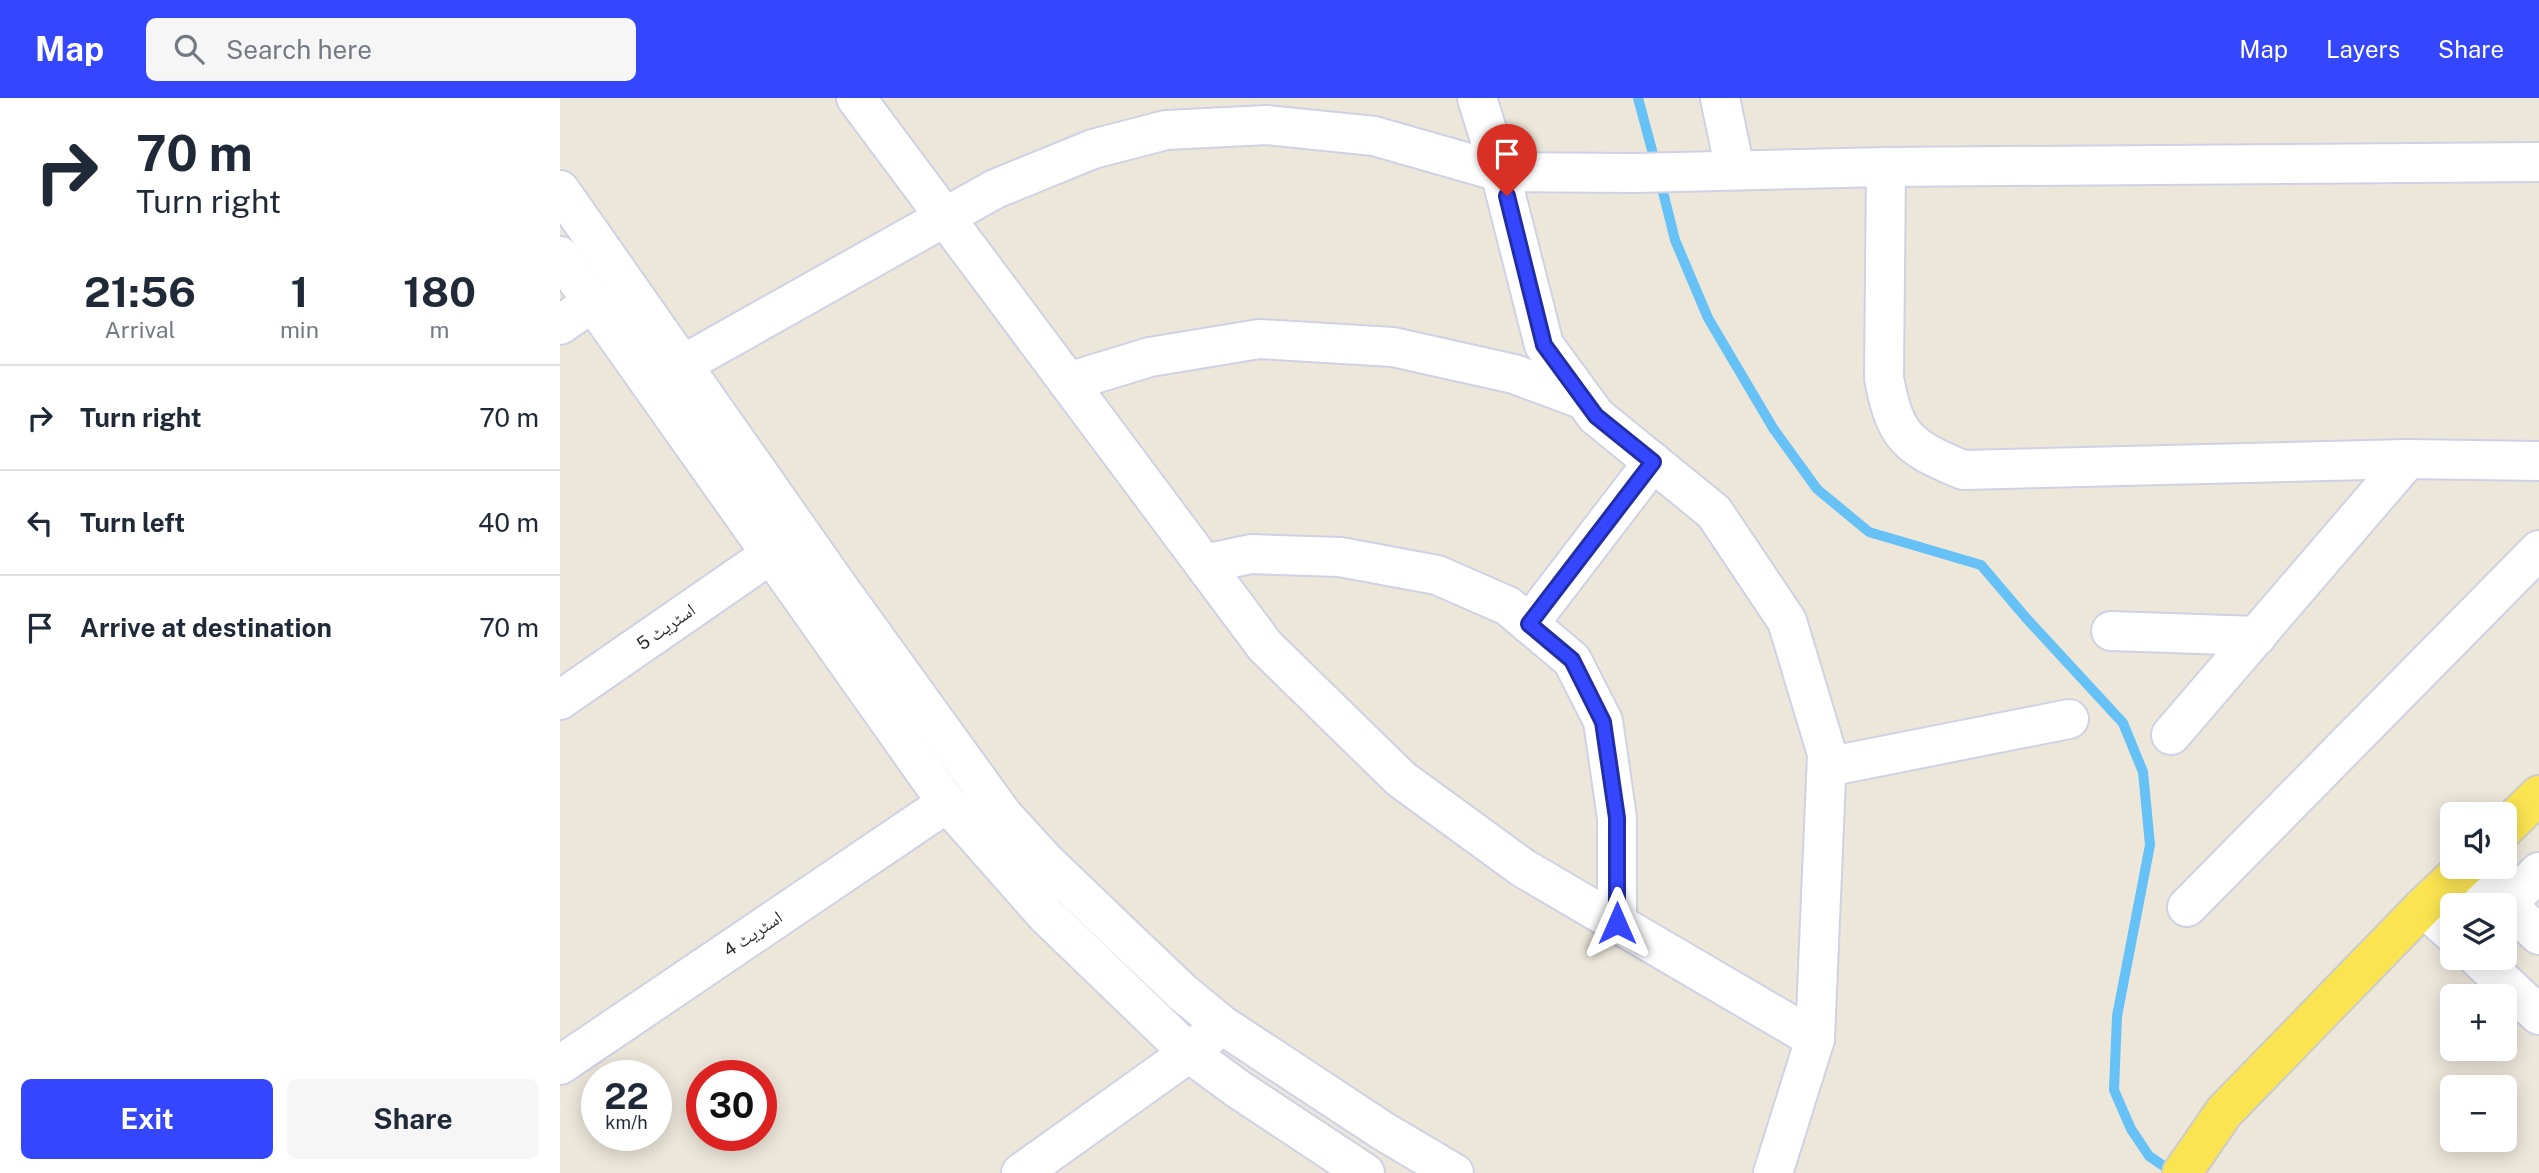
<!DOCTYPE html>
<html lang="en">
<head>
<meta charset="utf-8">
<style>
  :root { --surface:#fff; --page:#f6f6f7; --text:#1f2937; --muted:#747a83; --line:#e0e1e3; --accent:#3546ff }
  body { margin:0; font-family:"Public Sans","Noto Naskh Arabic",sans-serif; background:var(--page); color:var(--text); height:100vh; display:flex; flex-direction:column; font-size:26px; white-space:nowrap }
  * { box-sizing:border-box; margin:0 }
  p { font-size:23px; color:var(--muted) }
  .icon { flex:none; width:38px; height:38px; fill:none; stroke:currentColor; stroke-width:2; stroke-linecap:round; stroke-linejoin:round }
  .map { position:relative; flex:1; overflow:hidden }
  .details { display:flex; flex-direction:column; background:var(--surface); width:560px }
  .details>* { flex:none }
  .guide { background:#fff; color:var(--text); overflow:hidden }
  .tools { position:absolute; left:1880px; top:704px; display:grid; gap:14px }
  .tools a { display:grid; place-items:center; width:77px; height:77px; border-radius:10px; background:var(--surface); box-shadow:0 4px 18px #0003; font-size:35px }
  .speed { position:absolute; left:21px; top:962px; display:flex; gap:14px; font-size:35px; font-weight:700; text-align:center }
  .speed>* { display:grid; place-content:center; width:91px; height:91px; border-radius:50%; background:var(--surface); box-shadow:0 4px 18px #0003; line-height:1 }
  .speed small { font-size:18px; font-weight:400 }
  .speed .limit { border:10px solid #d22; background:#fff; color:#111 }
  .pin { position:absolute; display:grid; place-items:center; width:60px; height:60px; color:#fff; margin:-72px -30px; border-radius:50% 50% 50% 0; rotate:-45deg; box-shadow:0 0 7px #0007 }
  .pin .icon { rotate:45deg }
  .me { position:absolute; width:77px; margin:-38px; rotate:0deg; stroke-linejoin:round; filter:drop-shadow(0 0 5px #0008) }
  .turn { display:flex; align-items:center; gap:24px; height:147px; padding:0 21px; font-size:32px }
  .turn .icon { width:91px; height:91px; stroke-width:2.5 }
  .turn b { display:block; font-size:49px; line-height:60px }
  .eta { display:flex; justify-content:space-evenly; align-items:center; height:119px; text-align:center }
  .eta b { font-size:42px; font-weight:700; line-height:49px }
  .cta { display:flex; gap:14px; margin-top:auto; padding:14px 21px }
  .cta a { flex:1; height:80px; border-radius:10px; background:var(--accent); color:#fff; font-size:28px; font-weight:700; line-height:80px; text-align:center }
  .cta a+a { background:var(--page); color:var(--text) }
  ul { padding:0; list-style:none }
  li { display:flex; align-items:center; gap:21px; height:105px; padding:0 21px; border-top:2px solid var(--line) }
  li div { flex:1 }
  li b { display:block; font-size:26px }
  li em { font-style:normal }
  header { display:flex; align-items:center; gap:42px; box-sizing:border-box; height:98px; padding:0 35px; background:var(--accent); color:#fff }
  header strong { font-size:33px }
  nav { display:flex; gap:38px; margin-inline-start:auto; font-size:24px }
  .search { width:490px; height:63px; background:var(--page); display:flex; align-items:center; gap:18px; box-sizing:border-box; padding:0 24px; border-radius:10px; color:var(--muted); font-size:26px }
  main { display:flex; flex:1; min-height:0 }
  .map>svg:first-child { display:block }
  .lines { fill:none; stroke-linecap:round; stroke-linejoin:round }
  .stream { stroke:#66c1f6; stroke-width:10 }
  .minor-casing { stroke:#cfd1e4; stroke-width:42 }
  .major-casing { stroke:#ccc; stroke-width:42 }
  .minor { stroke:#fff; stroke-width:38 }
  .major { stroke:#fae452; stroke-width:38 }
  .route-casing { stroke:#222ea6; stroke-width:18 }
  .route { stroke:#3546ff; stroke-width:12 }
  .labels { text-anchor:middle; stroke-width:6; stroke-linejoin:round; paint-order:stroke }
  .street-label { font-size:18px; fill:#2a2a2a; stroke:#fff }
</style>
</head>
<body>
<header>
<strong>Map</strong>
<div class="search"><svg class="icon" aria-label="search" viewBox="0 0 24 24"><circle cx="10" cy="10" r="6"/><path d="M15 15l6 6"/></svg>Search here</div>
<nav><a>Map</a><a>Layers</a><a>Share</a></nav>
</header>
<main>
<section class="details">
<div class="guide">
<div class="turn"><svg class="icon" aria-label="right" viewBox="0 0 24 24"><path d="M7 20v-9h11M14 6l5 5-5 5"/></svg><div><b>70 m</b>Turn right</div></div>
</div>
<div class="eta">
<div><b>21:56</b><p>Arrival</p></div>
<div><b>1</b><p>min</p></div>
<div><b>180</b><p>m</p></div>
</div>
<ul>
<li><svg class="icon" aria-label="right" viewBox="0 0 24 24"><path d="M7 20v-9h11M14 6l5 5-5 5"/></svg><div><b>Turn right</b></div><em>70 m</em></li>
<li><svg class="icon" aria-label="left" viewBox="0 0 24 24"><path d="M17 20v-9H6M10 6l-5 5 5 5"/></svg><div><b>Turn left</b></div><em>40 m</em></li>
<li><svg class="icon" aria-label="arrive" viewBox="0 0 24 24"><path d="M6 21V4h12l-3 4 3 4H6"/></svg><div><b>Arrive at destination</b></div><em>70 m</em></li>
</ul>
<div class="cta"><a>Exit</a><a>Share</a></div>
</section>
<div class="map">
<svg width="1979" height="1075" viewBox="0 0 1979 1075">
  <rect width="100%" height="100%" fill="#ede7da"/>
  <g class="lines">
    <g class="stream">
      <path d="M1078 0 1096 67"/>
      <path d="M1100 82 1115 142 1148 220 1213 330 1257 391 1309 434 1421 467 1467 521 1563 625 1583 674 1590 747 1557 918 1554 992 1571 1031 1589 1058 1614 1075"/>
    </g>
    <defs>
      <g id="minor">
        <path d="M296 0 705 548 841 681 963 770 1255 941"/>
        <path d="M917 0 940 74 984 247 1036 318 1154 414 1227 523 1267 656 1255 941 1213 1075"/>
        <path d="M1160 0 1175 72"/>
        <path d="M1326 69 1324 280C1335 340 1348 349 1403 372L1848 361 1979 363"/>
        <path d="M0 92 279 490 443 717 486 764 560 835 623 895 662 927 823 1033 894 1075"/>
        <path d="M0 158 387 705 486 817 629 955 678 991 805 1075"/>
        <path d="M0 227 33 204"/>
        <path d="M122 267 435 91 533 51 606 32 707 27 814 38 940 74 1076 75 1326 69 1979 64"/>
        <path d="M508 284 590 259 699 241 833 249 954 276 1024 302"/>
        <path d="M644 466 691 456 780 459 877 477 948 508 1012 562 1043 623 1057 720V825"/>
        <path d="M969 526 1093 364"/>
        <path d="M1551 533 1697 538"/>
        <path d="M0 602 211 456"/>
        <path d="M1611 637 1848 361"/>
        <path d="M1267 669 1509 621"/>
        <path d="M1906 768 1979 837"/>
        <path d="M1627 809 1979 452"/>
        <path d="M1863 809 1892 835"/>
        <path d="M1944 809 1979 774"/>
        <path d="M1917 859 1979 917"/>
        <path d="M0 967 387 705"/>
        <path d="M461 1075 629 955 649 938"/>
      </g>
      <g id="major">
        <path d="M1944 731 1979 697"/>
        <path d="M1622 1075 1664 1014 1863 809 1906 768"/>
      </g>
    </defs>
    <use href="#minor" class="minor-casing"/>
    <use href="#major" class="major-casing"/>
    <use href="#minor" class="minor"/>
    <use href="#major" class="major"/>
  </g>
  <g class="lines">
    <defs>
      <path id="route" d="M947 98 984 247 1036 318 1093 364 969 526 1012 562 1043 624 1057 720V825"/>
    </defs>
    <use href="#route" class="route-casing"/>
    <use href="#route" class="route"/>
  </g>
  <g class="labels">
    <g class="street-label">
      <text transform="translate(106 529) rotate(-35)" y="6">اسٹریٹ 5</text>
      <text transform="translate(193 836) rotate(-34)" y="6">اسٹریٹ 4</text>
    </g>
  </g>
</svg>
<div class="tools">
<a><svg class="icon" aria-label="sound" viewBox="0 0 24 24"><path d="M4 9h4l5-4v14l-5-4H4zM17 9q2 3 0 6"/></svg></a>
<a><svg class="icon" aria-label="layers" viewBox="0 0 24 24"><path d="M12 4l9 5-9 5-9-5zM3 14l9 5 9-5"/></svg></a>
<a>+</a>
<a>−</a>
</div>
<div class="speed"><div>22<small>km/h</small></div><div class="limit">30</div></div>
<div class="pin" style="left:947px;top:98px;background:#d93025"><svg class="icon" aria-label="arrive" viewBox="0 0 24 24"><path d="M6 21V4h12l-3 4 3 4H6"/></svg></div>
<svg class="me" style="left:1057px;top:825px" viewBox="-20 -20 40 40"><path d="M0-17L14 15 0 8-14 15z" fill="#3546ff" stroke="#fff" stroke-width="4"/></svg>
</div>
</main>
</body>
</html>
